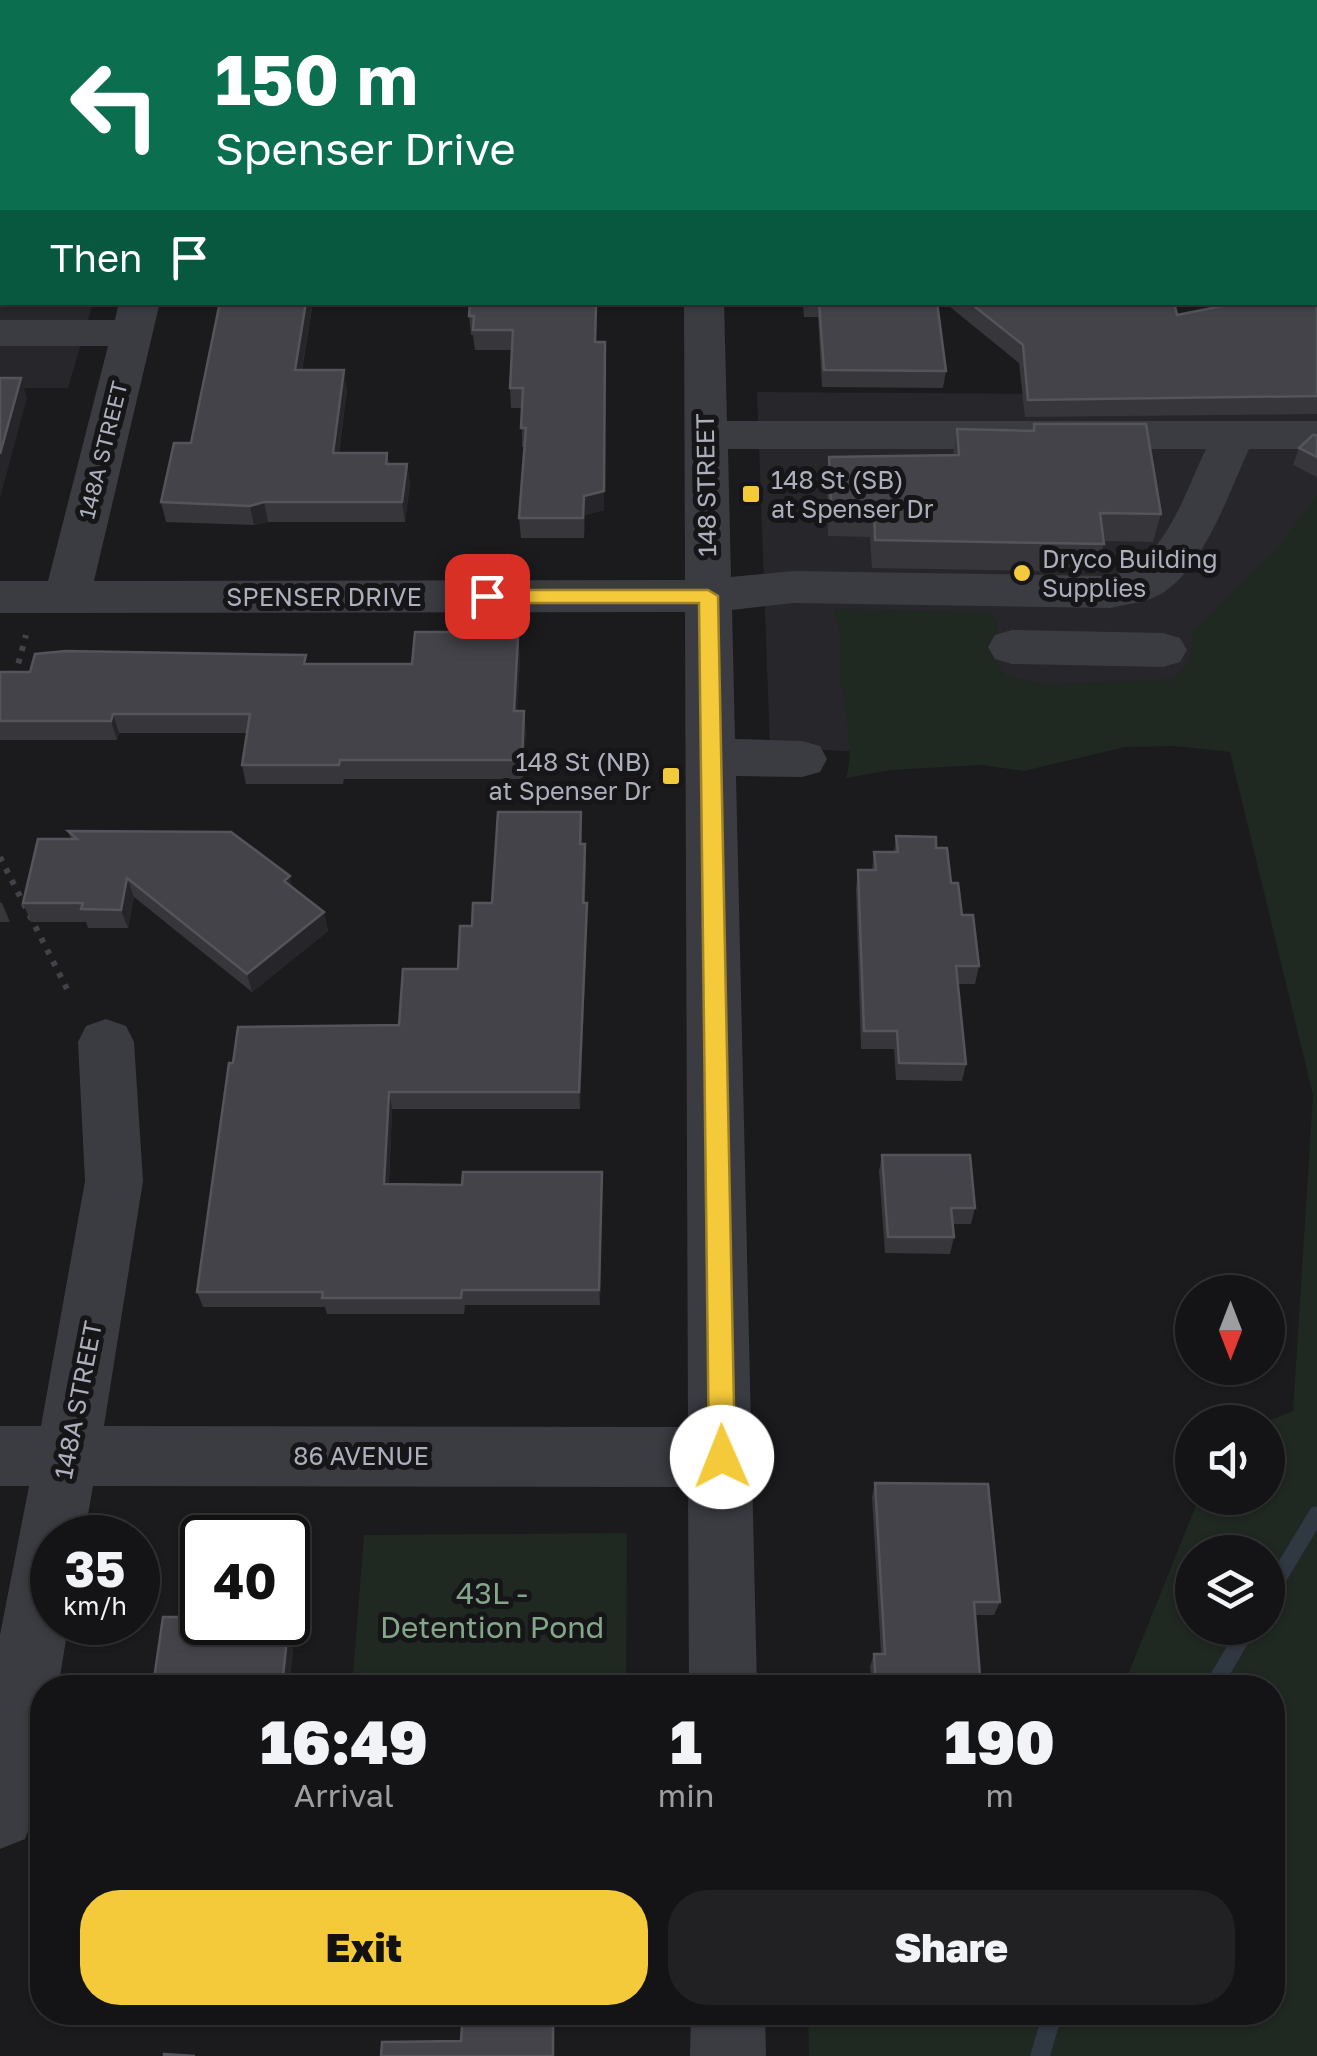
<!DOCTYPE html>
<html lang="en">
<head>
<meta charset="utf-8">
<style>
  :root { --surface:#141416; --page:#212123; --text:#f1f3f6; --muted:#9d9ea1; --line:#333335; --accent:#f5ca3a }
  body { margin:0; font-family:"Golos Text",sans-serif; background:var(--page); color:var(--text); height:100vh; display:flex; flex-direction:column; font-size:38px; white-space:nowrap }
  * { box-sizing:border-box; margin:0 }
  p { font-size:32px; color:var(--muted) }
  .icon { flex:none; width:55px; height:55px; fill:none; stroke:currentColor; stroke-width:2; stroke-linecap:round; stroke-linejoin:round }
  .map { position:relative; flex:1; overflow:hidden }
  .details { position:absolute; left:30px; top:1675px; width:1255px; height:350px; display:flex; flex-direction:column; background:var(--surface); border-radius:40px; box-shadow:0 2px 8px #0004,0 0 0 2px var(--line) }
  .details>* { flex:none }
  .hud { position:absolute; left:0px; top:0px; width:1318px; height:305px; box-shadow:0 2px 8px #0004,0 0 0 2px var(--line); background:#0b6e4f; color:#fff; overflow:hidden }
  .needle { width:65px; rotate:180deg }
  .controls { position:absolute; left:1175px; top:1275px; display:grid; gap:20px }
  .controls a { display:grid; place-items:center; width:110px; height:110px; border-radius:50%; background:var(--surface); box-shadow:0 2px 8px #0004,0 0 0 2px var(--line); font-size:50px }
  .speed { position:absolute; left:30px; top:1515px; display:flex; gap:20px; font-size:50px; font-weight:700; text-align:center }
  .speed>* { display:grid; place-content:center; width:130px; height:130px; border-radius:50%; background:var(--surface); box-shadow:0 2px 8px #0004,0 0 0 2px var(--line); line-height:1 }
  .speed small { font-size:25px; font-weight:400 }
  .speed .limit { border:5px solid #111; border-radius:15px; background:#fff; color:#111 }
  .pin { position:absolute; display:grid; place-items:center; width:85px; height:85px; color:#fff; margin:-42px; border-radius:20px; box-shadow:0 5px 15px #0006 }
  .me { position:absolute; width:110px; margin:-55px; rotate:359deg; stroke-linejoin:round; filter:drop-shadow(0 0 8px #0008) }
  .turn { display:flex; align-items:center; gap:35px; height:210px; padding:0 50px; font-size:45px }
  .turn .icon { width:130px; height:130px; stroke-width:2.5 }
  .turn b { display:block; font-size:70px; line-height:85px }
  .then { display:flex; align-items:center; height:95px; padding:0 50px; background:#0003; gap:20px; font-size:38px }
  .eta { display:flex; justify-content:space-evenly; align-items:center; height:170px; text-align:center }
  .eta b { font-size:60px; font-weight:800; line-height:70px }
  .button { display:flex; gap:20px; margin-top:auto; padding:20px 50px }
  .button a { flex:1; height:115px; border-radius:40px; background:var(--accent); color:#111; font-size:40px; font-weight:800; line-height:115px; text-align:center }
  .button a+a { background:var(--page); color:var(--text) }
  .map>svg:first-child { display:block }
  .built { fill:#27262a }
  .green { fill:#202822; fill-rule:evenodd }
  .lines { fill:none; stroke-linecap:round; stroke-linejoin:round }
  .stream { fill:#303842; fill-rule:evenodd }
  .path { stroke:#414349; stroke-width:6; stroke-dasharray:5 8; stroke-linecap:butt }
  .minor { fill:#3b3c42; fill-rule:evenodd }
  .wall { fill:#37363b }
  .shaded-wall { fill:#262529 }
  .building { fill:#444349; stroke:#54545b; stroke-width:2.5 }
  .route { fill:#f5ca3a; stroke:#9f8326; stroke-width:2.5 }
  .poi-dot { fill:#f5ca3a; stroke:#161518; stroke-width:4 }
  .labels { text-anchor:middle; stroke-width:10; stroke-linejoin:round; paint-order:stroke }
  .far-street-label { font-size:22px; fill:#adb0bc; stroke:#161518 }
  .poi-label { font-size:25px; fill:#adb0bc; stroke:#161518; text-anchor:start }
  .street-label { font-size:25px; fill:#adb0bc; stroke:#161518 }
  .near-park-label { font-size:30px; fill:#84a78a; stroke:#161518 }
</style>
</head>
<body>
<div class="map">
<svg width="1317" height="2056" viewBox="0 0 1317 2056">
  <rect width="100%" height="100%" fill="#1b1a1d"/>
  <g class="built">
    <path d="M0 0H183L2 2V302L93 303 68 388H0Z"/>
    <path d="M757 392 1317 396V538L1220 741 864 752 770 747Z"/>
  </g>
  <g class="green">
    <path d="M1317 495V2056H809L808 2013 1272 2012V1688L1123 1687 1199 1498H1268L1266 1422 1293 1411 1313 1095 1230 752 1174 746 1125 747 1024 771 982 765 891 770 846 778C856 744 843 707 840 673 839 649 844 632 833 609L989 612 998 622 993 659 1005 675 1044 684 1173 679 1190 661 1193 632 1278 548ZM1192 1552H1268V1628H1192Z"/>
    <path d="M627 1533 626 1687H352L364 1535Z"/>
  </g>
  <g class="lines">
    <g class="stream">
      <path d="M1191 0H1204L1206 2H1194Z"/>
      <path d="M1315 54 1317 55V61L1315 60Z"/>
      <path d="M1317 1506V1530L1274 1601 1268 1604V1579L1311 1508Z"/>
      <path d="M1238 1628H1257L1222 1688H1202Z"/>
      <path d="M1043 2012H1063L1050 2056H1030Z"/>
    </g>
    <g class="path">
      <path d="M15 676 26 635"/>
      <path d="M0 857 67 989"/>
    </g>
    <g class="minor">
      <rect x="682" y="0" width="34" height="2"/>
      <path d="M119 302H160L94 581 685 580 684 302H724L727 421H1317V449H1249C1229 492 1202 574 1157 596 1144 603 1126 604 1111 608L793 603 732 610 735 739 802 741 820 746 827 759 820 772 802 777 736 776 757 1688H689L688 1487 93 1486 84 1538H52V1622H69L58 1688H42C42 1740 45 1790 25 1839L0 1849V1635L29 1486H0V1426H41L85 1181 78 1042 86 1026 106 1019 126 1026 134 1042 143 1181 104 1426 688 1427 685 612 0 613V581H48L108 346H0V320H115ZM728 449H1206C1184 494 1165 563 1111 576L793 571 731 577Z"/>
      <path d="M1012 630 1163 633 1180 638 1187 650 1180 662 1163 667 1012 664 995 659 988 647 995 635Z"/>
      <path d="M691 2012H765L766 2056H690Z"/>
    </g>
  </g>
  <g class="wall">
    <path d="M1315 138 1317 139V245H1315Z"/>
    <rect x="0" y="167" width="2" height="116"/>
    <path d="M1317 264V414L1025 417 1019 363 944 302H1174L1177 315 1315 302Z"/>
    <path d="M313 302 302 370 347 390 339 453H387L389 464H407L410 484 405 522H268L254 525 166 522 161 502 191 443Z"/>
    <path d="M803 302H937L946 371 943 388 822 387 818 317H804Z"/>
    <path d="M596 306V342L604 510 585 515 584 538H521L519 518 525 447H522V408H511L510 388 512 350H475L473 335H471L469 316Z"/>
    <path d="M1034 424 1161 514 1153 542 1104 541 1097 572 872 568 870 537 828 536 827 486 829 457 953 455 957 429 1032 431Z"/>
    <path d="M1317 435V477L1293 465 1299 448Z"/>
    <path d="M487 638H518L520 658 517 711 526 730 523 779H344L343 784H246L242 765 247 733H119L117 740H0V672L307 664H412Z"/>
    <path d="M581 812 582 844 586 862 585 903H587V921L580 1109H392L389 1184 462 1185 602 1172 600 1305H465L464 1314H327L325 1307H203L197 1292 399 1025 458 969 472 926Z"/>
    <path d="M68 831 293 888 324 912 328 931 252 992 134 897 128 928H88L86 922H31L23 903 71 839Z"/>
    <path d="M896 836 936 848 951 883 979 966 975 984H958L966 1064 962 1081 896 1080 894 1049H861L856 889 858 870H872L874 852H894Z"/>
    <path d="M0 902 2 903 10 922H0Z"/>
    <path d="M882 1155 975 1208 971 1224H953L954 1237 950 1254 885 1253 879 1171Z"/>
    <path d="M875 1483 1000 1602 994 1615H975L981 1688H872L870 1666 874 1654H881L872 1497Z"/>
    <path d="M291 1612 289 1631 294 1641 289 1688H154L153 1686 189 1617Z"/>
  </g>
  <g class="shaded-wall">
    <path d="M2 172V226L0 233V179Z"/>
    <path d="M306 302H313L298 390 295 370Z"/>
    <path d="M605 362 604 510 585 515 584 538V496Z"/>
    <path d="M344 370 347 390 336 473 333 453Z"/>
    <path d="M21 378 27 398 0 498V454Z"/>
    <path d="M407 464 410 484 405 522 402 502Z"/>
    <path d="M264 502 268 522 254 525 250 506Z"/>
    <path d="M518 638 520 658 516 730 514 711Z"/>
    <path d="M524 711 526 730 523 779 522 760Z"/>
    <path d="M113 714 119 733 117 740 111 721Z"/>
    <path d="M290 876 294 895 284 881Z"/>
    <path d="M127 878 134 897 128 928 121 910Z"/>
    <path d="M587 903V921L580 1109 579 1092Z"/>
    <path d="M324 912 328 931 252 992 247 974Z"/>
    <path d="M389 1092 392 1109 388 1200 384 1184Z"/>
    <path d="M602 1172V1188L600 1305 599 1290Z"/>
    <path d="M288 1604 291 1612 289 1631 294 1641 289 1688H283L282 1629 283 1622H288Z"/>
    <path d="M553 2012H555L554 2056H553Z"/>
  </g>
  <g class="building">
    <rect x="348" y="0" width="69" height="2"/>
    <rect x="506" y="0" width="100" height="2"/>
    <rect x="785" y="0" width="191" height="2"/>
    <path d="M1015 0H1051L1060 2H1013Z"/>
    <path d="M1315 138 1317 139V225H1315Z"/>
    <rect x="0" y="204" width="2" height="50"/>
    <path d="M1317 264V396L1028 400 1023 345 969 302H1174L1177 315 1242 302H1315V266Z"/>
    <path d="M220 302H306L295 370H344L333 453H387L386 464H407L402 502H264L250 506 161 502 174 443H191Z"/>
    <path d="M470 302H593V306H596L595 342H605L604 491 584 496 583 518H519L526 428H521L523 388H510L513 330H473L474 316H469Z"/>
    <path d="M819 302H937L946 371 824 370Z"/>
    <path d="M0 378H21L0 454Z"/>
    <path d="M1034 424H1146L1161 514 1100 513 1104 544 875 540 874 508 831 507 829 457 959 455 957 429 1034 431Z"/>
    <path d="M1313 435H1317V457L1299 448Z"/>
    <path d="M415 632H487L486 638H518L514 711H524L522 760H340L339 765H242L250 714H113L111 721H0V672H30L35 654 66 651 306 655 304 664H412Z"/>
    <path d="M498 812H581L580 844H585L583 903H587L579 1092H389L384 1184 462 1185 463 1172H602L599 1290H462L461 1298H322L323 1292H197L229 1063H233L238 1027 399 1025 403 969H458L460 926H472L473 903H492Z"/>
    <path d="M68 831 231 832 290 876 284 881 324 912 247 974 127 878 121 910 81 909 83 903H23L38 839H77Z"/>
    <path d="M896 836 936 837V848H947L951 883H958L962 915H973L979 966H956L966 1064 899 1063 897 1031H864L858 870H876L874 852H898Z"/>
    <path d="M882 1155H970L975 1208H951L954 1237H888Z"/>
    <path d="M875 1483 988 1484 1000 1602H974L981 1688H876L874 1654H885Z"/>
    <path d="M195 1570H202V1622H283L282 1629H288L282 1686H153L163 1617H189Z"/>
    <path d="M463 2012H553V2056H381L382 2042 461 2041Z"/>
    <path d="M164 2054 195 2056H164Z"/>
  </g>
  <path class="route" d="M487 590H708L718 596 735 1457 732 1465 722 1469 713 1465 709 1457 699 603H487L478 596Z"/>
  <g class="poi-dot">
    <rect x="741" y="484" width="20" height="20" rx="5"/>
    <circle cx="1022" cy="573" r="10"/>
    <rect x="661" y="766" width="20" height="20" rx="5"/>
  </g>
  <g class="labels">
    <g class="far-street-label">
      <text transform="translate(103 450) rotate(-76)" y="8">148A STREET</text>
    </g>
    <g class="poi-label">
      <text x="771" y="489">148 St (SB)<tspan x="771" dy="29">at Spenser Dr</tspan></text>
      <text x="1042" y="568">Dryco Building<tspan x="1042" dy="29">Supplies</tspan></text>
      <text x="651" y="771" text-anchor="end">148 St (NB)<tspan x="651" dy="29">at Spenser Dr</tspan></text>
    </g>
    <g class="street-label">
      <text transform="translate(706 485) rotate(-91)" y="9">148 STREET</text>
      <text x="324" y="606">SPENSER DRIVE</text>
      <text transform="translate(78 1400) rotate(-79)" y="9">148A STREET</text>
      <text x="361" y="1465">86 AVENUE</text>
    </g>
    <g class="near-park-label">
      <text x="492" y="1604">43L -<tspan x="492" dy="34">Detention Pond</tspan></text>
    </g>
  </g>
</svg>
<div class="controls">
<a><svg class="needle" viewBox="-14 -14 28 28"><path d="M0-13l5 13h-10z" fill="#e53935"/><path d="M0 13l5-13h-10z" fill="#9d9ea1"/></svg></a>
<a><svg class="icon" aria-label="sound" viewBox="0 0 24 24"><path d="M4 9h4l5-4v14l-5-4H4zM17 9q2 3 0 6"/></svg></a>
<a><svg class="icon" aria-label="layers" viewBox="0 0 24 24"><path d="M12 4l9 5-9 5-9-5zM3 14l9 5 9-5"/></svg></a>
</div>
<div class="speed"><div>35<small>km/h</small></div><div class="limit">40</div></div>
<div class="pin" style="left:487px;top:596px;background:#d93025"><svg class="icon" aria-label="arrive" viewBox="0 0 24 24"><path d="M6 21V4h12l-3 4 3 4H6"/></svg></div>
<svg class="me" style="left:722px;top:1457px" viewBox="-20 -20 40 40"><circle r="19" fill="#fff"/><path d="M0-13L10 11 0 6-10 11z" fill="#f5ca3a"/></svg>
<div class="hud">
<div class="turn"><svg class="icon" aria-label="left" viewBox="0 0 24 24"><path d="M17 20v-9H6M10 6l-5 5 5 5"/></svg><div><b>150 m</b>Spenser Drive</div></div>
<div class="then">Then<svg class="icon" aria-label="arrive" viewBox="0 0 24 24"><path d="M6 21V4h12l-3 4 3 4H6"/></svg></div>
</div>
<section class="details">
<div class="eta">
<div><b>16:49</b><p>Arrival</p></div>
<div><b>1</b><p>min</p></div>
<div><b>190</b><p>m</p></div>
</div>
<div class="button"><a>Exit</a><a>Share</a></div>
</section>
</div>
</body>
</html>
